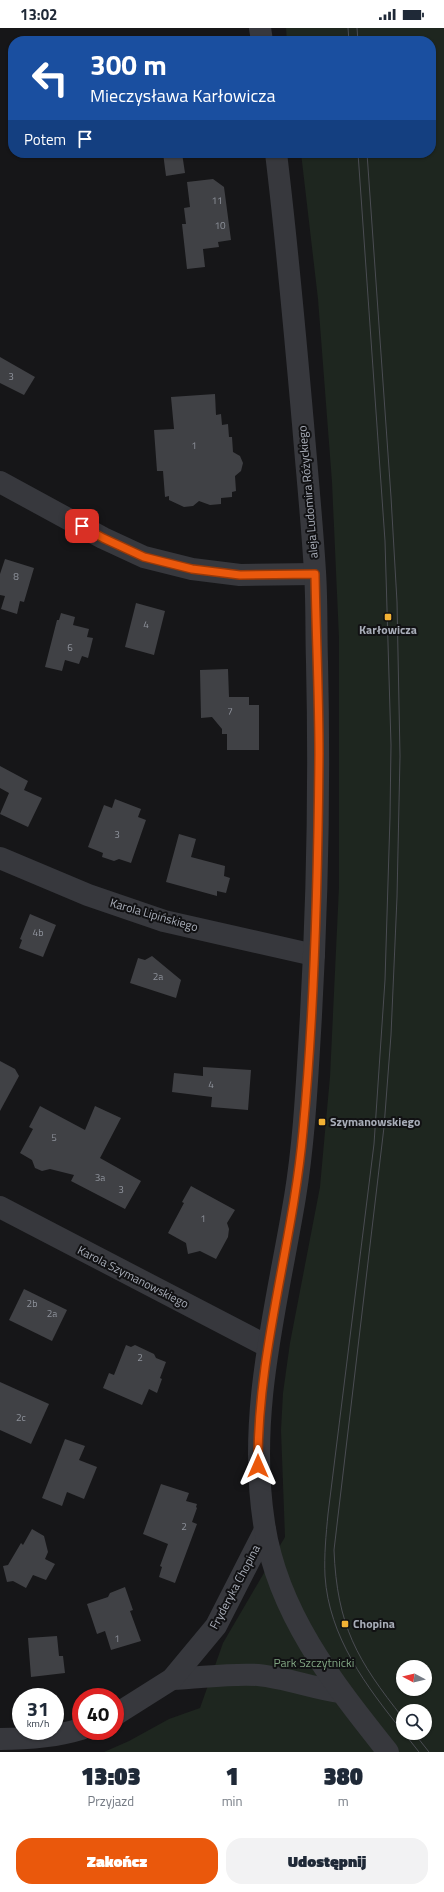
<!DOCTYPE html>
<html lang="pl">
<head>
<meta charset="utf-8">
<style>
  :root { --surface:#fff; --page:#f2f2f3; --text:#1f2937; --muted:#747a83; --accent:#ea580c }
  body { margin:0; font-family:"Titillium Web",sans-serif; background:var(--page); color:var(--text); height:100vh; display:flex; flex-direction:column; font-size:15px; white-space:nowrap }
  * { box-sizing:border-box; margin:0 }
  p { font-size:13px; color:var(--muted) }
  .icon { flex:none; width:22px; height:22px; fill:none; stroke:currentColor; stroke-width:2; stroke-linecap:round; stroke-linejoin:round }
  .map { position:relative; height:1724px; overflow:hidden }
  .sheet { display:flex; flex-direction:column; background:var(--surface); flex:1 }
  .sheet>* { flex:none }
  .top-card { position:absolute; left:8px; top:8px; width:428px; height:122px; border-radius:16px; box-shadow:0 1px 3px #0004; background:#1a4fa0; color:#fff; overflow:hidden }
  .needle { width:26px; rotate:277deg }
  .fabs { position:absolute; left:396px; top:1632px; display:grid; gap:8px }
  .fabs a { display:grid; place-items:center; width:36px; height:36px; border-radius:50%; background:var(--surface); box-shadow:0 1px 3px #0004; font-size:20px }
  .speed { position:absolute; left:12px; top:1660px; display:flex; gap:8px; font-size:20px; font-weight:700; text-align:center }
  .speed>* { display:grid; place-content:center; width:52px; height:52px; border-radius:50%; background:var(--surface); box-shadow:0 1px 3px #0004; line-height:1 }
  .speed small { font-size:10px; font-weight:400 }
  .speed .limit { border:6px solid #d22; background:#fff; color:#111 }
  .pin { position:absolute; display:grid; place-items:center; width:34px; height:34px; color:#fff; margin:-17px; border-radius:8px; box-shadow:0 2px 6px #0006 }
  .me { position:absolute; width:44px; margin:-22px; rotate:0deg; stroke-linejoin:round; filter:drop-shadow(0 0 3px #0008) }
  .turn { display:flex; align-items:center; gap:14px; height:84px; padding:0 16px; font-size:18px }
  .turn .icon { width:52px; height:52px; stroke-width:2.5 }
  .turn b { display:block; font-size:28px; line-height:34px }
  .then { display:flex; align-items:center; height:38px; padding:0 16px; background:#0003; gap:8px; font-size:15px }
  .eta { display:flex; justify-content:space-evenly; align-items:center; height:68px; text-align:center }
  .eta b { font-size:24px; font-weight:800; line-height:28px }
  .button { display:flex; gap:8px; margin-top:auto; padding:8px 16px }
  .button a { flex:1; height:46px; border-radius:16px; background:var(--accent); color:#fff; font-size:16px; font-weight:800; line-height:46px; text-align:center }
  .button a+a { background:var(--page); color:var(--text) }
  .status { display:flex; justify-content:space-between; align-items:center; height:28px; padding:0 20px; background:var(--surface); direction:ltr }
  .status svg { height:11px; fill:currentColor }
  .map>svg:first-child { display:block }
  .green { fill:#1e261f; fill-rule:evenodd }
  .building { fill:#404145 }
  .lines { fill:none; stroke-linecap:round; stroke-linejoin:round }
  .minor { stroke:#37383d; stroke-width:22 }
  .tertiary { stroke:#37383d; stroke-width:22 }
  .tram { stroke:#4a4c52; stroke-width:1 }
  .route-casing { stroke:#983908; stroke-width:10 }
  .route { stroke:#ea580c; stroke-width:7 }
  .poi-dot { fill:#f2b134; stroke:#111113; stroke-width:1.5 }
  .labels { text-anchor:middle; stroke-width:4; stroke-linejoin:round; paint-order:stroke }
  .number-label { font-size:10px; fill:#8e929b }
  .street-label { font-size:12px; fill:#a8adb8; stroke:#111113 }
  .poi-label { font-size:12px; font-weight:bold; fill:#a8adb8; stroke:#111113; text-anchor:start }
  .park-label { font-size:12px; fill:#7fa381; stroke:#111113 }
</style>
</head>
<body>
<div class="status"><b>13:02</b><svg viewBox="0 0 49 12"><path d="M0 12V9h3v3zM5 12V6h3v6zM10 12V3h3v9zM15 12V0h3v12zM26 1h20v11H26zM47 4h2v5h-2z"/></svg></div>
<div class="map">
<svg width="444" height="1724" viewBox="0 0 444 1724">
  <rect width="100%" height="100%" fill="#161618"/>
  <path class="green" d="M286 0H444V1724H104L129 1713 169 1691 200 1680 223 1615 285 1509 281 1402 283 1365 290 1315 320 1159 330 1049 339 859V610L332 454 318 271 301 125H431V13H287ZM403 1639H425V1661H403ZM403 1683H425V1705H403Z"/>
  <g class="building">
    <path d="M163 125H182L185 145 166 148Z"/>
    <path d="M213 151 224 159 231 212 218 214 219 219 203 221 205 239 187 241 182 196H186L184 180 190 179 187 154Z"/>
    <path d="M0 329 35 349 24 367 0 355Z"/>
    <path d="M215 366 216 387 221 386 222 397 228 396 229 409H232L233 424 240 428 243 435 241 443 235 448 236 463 232 464V469L221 470V476L210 477 199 473 193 478 184 479 169 472V468L165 469 163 443H157L154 402 174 401 171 369Z"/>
    <path d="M5 531 34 540 24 574 20 573 17 586 1 581 5 568 0 567V546Z"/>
    <path d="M136 575 165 583 154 627 125 619Z"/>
    <path d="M61 585 75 589 73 597 89 601 87 609 93 610 88 630 82 628 79 636 65 632 62 643 45 639 57 592H59Z"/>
    <path d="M228 641 229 669H249V677H259V722H227V706H222V701L212 689 201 690 200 642Z"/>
    <path d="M0 738 28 753 24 762 42 770 28 799 0 786 9 765 0 760Z"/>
    <path d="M115 771 141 781 138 789 146 792 131 835 119 831 114 833 102 829 103 825 88 819 104 777 112 780Z"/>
    <path d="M179 806 196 811 191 829 225 838 224 848 230 850 226 865 217 863V868L166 854Z"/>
    <path d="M30 886 56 897 43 929 19 920 22 912 20 911Z"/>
    <path d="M152 928 181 952 176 970 130 955 138 930 145 932Z"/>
    <path d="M0 1033 15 1041 19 1048 0 1083Z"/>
    <path d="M203 1039 251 1042 248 1082 211 1079 212 1069 172 1064 174 1045 203 1048Z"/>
    <path d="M40 1078 85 1102 95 1078 121 1090 100 1130 141 1153 125 1181 71 1153 74 1147 50 1141 42 1143 35 1140 32 1132 20 1125 33 1101 29 1099Z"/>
    <path d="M191 1158 235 1182 227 1195 229 1201 228 1209 216 1231 200 1223 188 1226 186 1215 168 1205 184 1175 182 1174Z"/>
    <path d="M24 1261 67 1282 52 1313 9 1292Z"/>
    <path d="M126 1317 131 1319 135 1317 154 1326 156 1330 166 1334 160 1350 162 1351 157 1365 149 1361 142 1377 103 1360 109 1345 114 1347Z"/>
    <path d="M0 1354 49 1376 31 1416 0 1402Z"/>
    <path d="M65 1411 85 1418 79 1432 97 1439 84 1471 67 1464 62 1478 42 1470Z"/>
    <path d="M161 1456 189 1465 186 1473 197 1476 196 1479 197 1480 192 1494 197 1496 175 1555 159 1549 162 1539 160 1538 168 1516 143 1506Z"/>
    <path d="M32 1501 44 1508 48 1524 45 1531 55 1536 46 1552 33 1547 26 1560 13 1553 7 1554 3 1538 8 1537 21 1515 23 1517Z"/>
    <path d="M125 1559 133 1582 130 1583 141 1613 111 1622 105 1603 97 1606 87 1576 108 1569 110 1565Z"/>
    <path d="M57 1608 59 1628H63L65 1645 31 1649 28 1610Z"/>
  </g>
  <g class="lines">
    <g class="minor">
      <path d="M0 454 103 510 144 529 192 541 240 547 315 546"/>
      <path d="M0 830 88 867 164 893 314 927"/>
      <path d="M0 1179 267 1318"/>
      <path d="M172 1651C201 1650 230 1645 258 1647 287 1650 312 1660 340 1664"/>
      <path d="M115 1687 172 1651 216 1598 265 1502"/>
      <path d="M0 1711C27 1711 55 1709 81 1701"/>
    </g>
    <g class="tertiary">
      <path d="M260 0 262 13"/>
      <path d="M276 125C287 215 295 305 303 396 307 445 312 494 315 544 317 574 316 604 317 634 320 763 317 893 309 1021 306 1071 303 1120 295 1169 277 1278 247 1384 264 1495 277 1585 334 1656 388 1724"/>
    </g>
    <g class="tram">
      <path d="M348 0 349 13"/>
      <path d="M357 0 358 13"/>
      <path d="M358 125 385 513 391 717 390 789 385 952 374 1116 328 1486C326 1507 324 1527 325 1548 329 1609 366 1658 403 1704"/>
      <path d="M367 125 391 469 397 574 400 728 397 869 391 1007 384 1099 334 1522C337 1598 357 1632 403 1690"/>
      <path d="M404 1705 419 1724"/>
      <path d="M414 1705 429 1724"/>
    </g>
  </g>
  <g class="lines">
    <defs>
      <path id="route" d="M82 498 103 510 144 529 192 541 240 547 315 546C316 606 319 666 319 726 318 851 315 978 303 1103 293 1216 257 1324 258 1438"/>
    </defs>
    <use href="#route" class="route-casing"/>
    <use href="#route" class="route"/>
  </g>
  <g class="poi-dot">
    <rect x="384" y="585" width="8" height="8" rx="2"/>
    <rect x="318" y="1090" width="8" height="8" rx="2"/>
    <rect x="341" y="1592" width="8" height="8" rx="2"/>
  </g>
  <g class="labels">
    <g class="number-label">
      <text x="217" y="176">11</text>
      <text x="220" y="201">10</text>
      <text x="11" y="352">3</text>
      <text x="194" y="421">1</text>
      <text x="16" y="552">8</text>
      <text x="146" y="600">4</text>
      <text x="70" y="623">6</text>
      <text x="230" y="687">7</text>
      <text x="117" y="810">3</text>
      <text x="38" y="908">4b</text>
      <text x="158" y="952">2a</text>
      <text x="211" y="1060">4</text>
      <text x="54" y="1113">5</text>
      <text x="100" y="1153">3a</text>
      <text x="121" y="1165">3</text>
      <text x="203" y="1194">1</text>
      <text x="32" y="1279">2b</text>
      <text x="52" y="1289">2a</text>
      <text x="140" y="1333">2</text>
      <text x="21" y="1393">2c</text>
      <text x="184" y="1502">2</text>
      <text x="117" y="1614">1</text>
    </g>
    <g class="street-label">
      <text transform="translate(308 464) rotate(-95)" y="4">aleja Ludomira Różyckiego</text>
      <text transform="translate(154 887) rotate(16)" y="4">Karola Lipińskiego</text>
      <text transform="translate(133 1249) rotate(27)" y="4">Karola Szymanowskiego</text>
      <text transform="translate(235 1559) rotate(-62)" y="4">Fryderyka Chopina</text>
    </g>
    <g class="poi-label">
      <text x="388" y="606" text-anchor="middle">Karłowicza</text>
      <text x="330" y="1098">Szymanowskiego</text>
      <text x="353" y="1600">Chopina</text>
    </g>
    <g class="park-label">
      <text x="314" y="1639">Park Szczytnicki</text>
    </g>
  </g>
</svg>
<div class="fabs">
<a><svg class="needle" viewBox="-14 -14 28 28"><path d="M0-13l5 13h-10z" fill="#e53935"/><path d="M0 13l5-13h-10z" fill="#747a83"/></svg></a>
<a><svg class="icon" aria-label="search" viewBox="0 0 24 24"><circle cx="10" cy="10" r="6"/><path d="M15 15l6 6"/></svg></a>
</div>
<div class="speed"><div>31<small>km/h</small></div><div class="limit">40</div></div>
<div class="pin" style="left:82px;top:498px;background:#d93025"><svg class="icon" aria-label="arrive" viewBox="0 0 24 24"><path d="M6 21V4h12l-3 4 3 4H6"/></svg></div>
<svg class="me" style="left:258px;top:1438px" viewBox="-20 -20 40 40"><path d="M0-17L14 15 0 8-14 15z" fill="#ea580c" stroke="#fff" stroke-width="4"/></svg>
<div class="top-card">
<div class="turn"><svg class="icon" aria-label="left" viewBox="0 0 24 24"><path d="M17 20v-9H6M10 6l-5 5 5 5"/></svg><div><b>300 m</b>Mieczysława Karłowicza</div></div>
<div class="then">Potem<svg class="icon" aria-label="arrive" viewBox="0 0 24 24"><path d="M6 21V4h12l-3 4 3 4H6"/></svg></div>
</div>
</div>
<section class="sheet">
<div class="eta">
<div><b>13:03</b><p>Przyjazd</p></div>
<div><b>1</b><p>min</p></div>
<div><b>380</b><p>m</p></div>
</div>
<div class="button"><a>Zakończ</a><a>Udostępnij</a></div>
</section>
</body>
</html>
